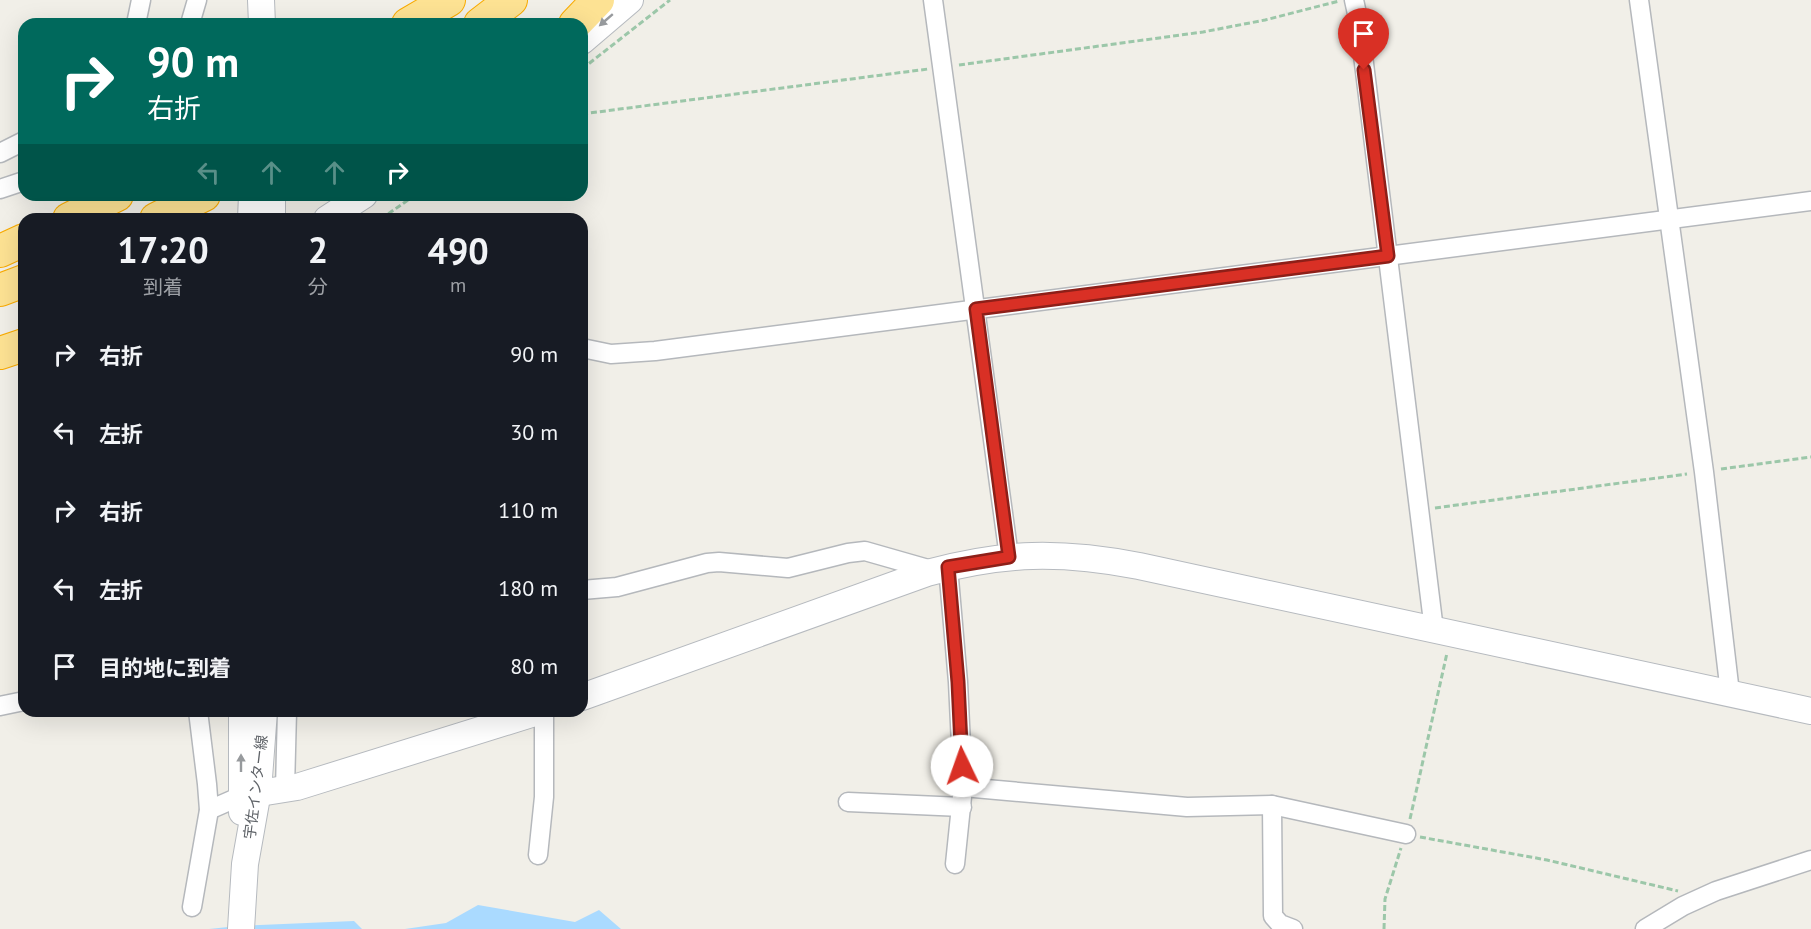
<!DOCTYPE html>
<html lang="ja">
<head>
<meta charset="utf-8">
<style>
  :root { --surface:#171b24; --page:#242831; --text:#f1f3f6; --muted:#9ea1a6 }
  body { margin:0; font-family:"PT Sans","Noto Sans JP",sans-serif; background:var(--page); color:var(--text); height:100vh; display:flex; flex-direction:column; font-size:22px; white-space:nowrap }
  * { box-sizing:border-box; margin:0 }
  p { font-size:20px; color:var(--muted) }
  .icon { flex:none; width:33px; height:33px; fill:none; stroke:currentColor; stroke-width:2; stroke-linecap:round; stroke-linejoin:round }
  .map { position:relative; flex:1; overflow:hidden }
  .panel { position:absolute; left:18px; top:213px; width:570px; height:504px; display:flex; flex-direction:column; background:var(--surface); border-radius:18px; box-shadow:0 6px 24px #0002 }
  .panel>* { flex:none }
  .banner { position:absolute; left:18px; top:18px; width:570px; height:183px; border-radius:18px; box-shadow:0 6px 24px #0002; background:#00695c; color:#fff; overflow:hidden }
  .pin { position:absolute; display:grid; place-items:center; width:51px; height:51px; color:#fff; margin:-62px -26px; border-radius:50% 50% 50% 0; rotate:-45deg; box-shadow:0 0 6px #0007 }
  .pin .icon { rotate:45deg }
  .me { position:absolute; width:66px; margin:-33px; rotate:357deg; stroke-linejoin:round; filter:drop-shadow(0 0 4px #0008) }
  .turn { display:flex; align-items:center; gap:21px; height:126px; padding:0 30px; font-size:27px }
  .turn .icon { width:78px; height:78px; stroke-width:2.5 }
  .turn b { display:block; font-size:42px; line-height:51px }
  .lanes { display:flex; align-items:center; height:57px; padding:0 30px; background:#0003; justify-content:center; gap:30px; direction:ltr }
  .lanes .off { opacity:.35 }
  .eta { display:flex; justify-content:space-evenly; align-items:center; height:102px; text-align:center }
  .eta b { font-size:36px; font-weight:800; line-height:42px }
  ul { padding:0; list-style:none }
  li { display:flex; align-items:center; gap:18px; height:78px; padding:0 30px }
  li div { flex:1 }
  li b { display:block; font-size:22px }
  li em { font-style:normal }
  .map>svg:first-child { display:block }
  .water { fill:#aadaff }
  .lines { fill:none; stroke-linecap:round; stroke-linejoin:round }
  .street-casing { stroke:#b5b8bc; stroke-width:21 }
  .secondary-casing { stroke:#b6babf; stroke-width:28 }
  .highway-casing { stroke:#f9ab00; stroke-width:34 }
  .path { stroke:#9cc7a9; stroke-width:3; stroke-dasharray:6 3; stroke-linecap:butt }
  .street { stroke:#fff; stroke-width:18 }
  .secondary { stroke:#fff; stroke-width:26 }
  .highway { stroke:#fde293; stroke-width:32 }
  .oneway { fill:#979a9d }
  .route-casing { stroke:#8d1f18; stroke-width:15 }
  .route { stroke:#d93025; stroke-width:10 }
  .labels { text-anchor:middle; stroke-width:6; stroke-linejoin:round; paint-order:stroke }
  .street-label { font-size:15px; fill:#5f6368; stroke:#fff }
</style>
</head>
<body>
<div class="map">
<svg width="1811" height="929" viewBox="0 0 1811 929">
  <rect width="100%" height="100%" fill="#f1efe8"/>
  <g class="water">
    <path d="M478 905 575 922 599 910 621 929H405L446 923Z"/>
    <path d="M354 921 362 929H209L238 926Z"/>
  </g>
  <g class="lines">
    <defs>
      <g id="street">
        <path d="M933 0 1009 557"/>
        <path d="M1354 0 1359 23 1434 630"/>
        <path d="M1639 0 1704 472 1730 693"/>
        <path d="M136 24 141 0"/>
        <path d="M190 24 197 0"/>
        <path d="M0 153 24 141"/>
        <path d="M0 189 24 181"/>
        <path d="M582 348 611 354 655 351 1811 201"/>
        <path d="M948 567 958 682 963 787 955 864"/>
        <path d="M582 590 617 587 707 563 719 562 788 568 848 553 865 551 935 571"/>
        <path d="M0 706 24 701"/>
        <path d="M963 787 1187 807 1272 805 1406 834"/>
        <path d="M285 789 287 711"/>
        <path d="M848 802 962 807"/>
        <path d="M1272 805 1273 916 1280 924 1293 929"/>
        <path d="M209 810 241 796"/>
        <path d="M538 855 544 797V711"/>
        <path d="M192 907 209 810 207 784 198 711"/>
        <path d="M1645 929 1683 906 1716 891 1811 860"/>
      </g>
      <g id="secondary">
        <path d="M261 0 262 24"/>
        <path d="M582 41 630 0"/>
        <path d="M272 195V219"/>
        <path d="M251 219 252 195"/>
        <path d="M327 219 364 195"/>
        <path d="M582 697 927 573C1004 552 1060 551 1139 566L1811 711"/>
        <path d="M242 711V812"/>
        <path d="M241 796 297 787 541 711"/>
        <path d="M241 929 245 864 258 791 264 711"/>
      </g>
      <g id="highway">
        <path d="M408 24 449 0"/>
        <path d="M480 24 511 0"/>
        <path d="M575 24 598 0"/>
        <path d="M69 219 117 195"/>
        <path d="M156 219 204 195"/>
        <path d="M0 251 24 240"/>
        <path d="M0 290 24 281"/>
        <path d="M0 353 24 345"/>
      </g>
    </defs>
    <use href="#street" class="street-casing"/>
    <use href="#secondary" class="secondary-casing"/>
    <use href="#highway" class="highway-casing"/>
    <g class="path">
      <path d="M959 65 1203 32 1265 20 1339 1"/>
      <path d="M582 69 670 0"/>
      <path d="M582 114 928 69"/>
      <path d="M381 219 415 195"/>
      <path d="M1721 469 1811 457"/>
      <path d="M1435 508 1687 474"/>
      <path d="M1410 819 1447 653"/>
      <path d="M1420 837 1547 860 1678 891"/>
      <path d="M1384 929 1385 899 1401 848"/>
    </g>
    <use href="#street" class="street"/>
    <use href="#secondary" class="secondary"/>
    <use href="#highway" class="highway"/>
  </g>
  <defs><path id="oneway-solid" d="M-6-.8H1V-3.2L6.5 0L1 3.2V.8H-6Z" transform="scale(1.5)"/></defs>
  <g class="oneway">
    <use href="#oneway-solid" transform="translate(606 20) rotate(139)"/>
    <use href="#oneway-solid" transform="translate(241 763) rotate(-90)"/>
  </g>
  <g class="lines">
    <defs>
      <path id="route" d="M962 766 958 682 948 567 1009 557 976 309 1388 256 1364 70"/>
    </defs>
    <use href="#route" class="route-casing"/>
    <use href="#route" class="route"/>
  </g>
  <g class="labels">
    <g class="street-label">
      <text transform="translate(256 787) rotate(-83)" y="5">宇佐インター線</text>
    </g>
  </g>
</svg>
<div class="pin" style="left:1364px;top:70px;background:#d93025"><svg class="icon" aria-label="arrive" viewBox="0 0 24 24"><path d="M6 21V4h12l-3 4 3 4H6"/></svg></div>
<svg class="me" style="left:962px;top:766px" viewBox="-20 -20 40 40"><circle r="19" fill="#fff"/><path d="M0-13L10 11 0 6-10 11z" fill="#d93025"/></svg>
<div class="banner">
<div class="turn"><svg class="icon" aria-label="right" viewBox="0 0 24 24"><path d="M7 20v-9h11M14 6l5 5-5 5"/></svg><div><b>90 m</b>右折</div></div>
<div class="lanes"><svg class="icon off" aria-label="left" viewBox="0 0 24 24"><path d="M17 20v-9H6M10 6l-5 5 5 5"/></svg><svg class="icon off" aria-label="ahead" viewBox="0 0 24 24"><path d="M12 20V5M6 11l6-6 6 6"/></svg><svg class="icon off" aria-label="ahead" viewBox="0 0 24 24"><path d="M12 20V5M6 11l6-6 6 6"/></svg><svg class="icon" aria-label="right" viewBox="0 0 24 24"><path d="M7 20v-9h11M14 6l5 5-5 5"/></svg></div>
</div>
<section class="panel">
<div class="eta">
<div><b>17:20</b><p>到着</p></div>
<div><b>2</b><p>分</p></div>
<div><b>490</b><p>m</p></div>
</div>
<ul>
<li><svg class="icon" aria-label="right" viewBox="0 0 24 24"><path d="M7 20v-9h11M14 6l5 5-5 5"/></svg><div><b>右折</b></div><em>90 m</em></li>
<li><svg class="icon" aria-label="left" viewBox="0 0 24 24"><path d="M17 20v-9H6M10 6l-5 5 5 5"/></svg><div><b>左折</b></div><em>30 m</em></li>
<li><svg class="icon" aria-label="right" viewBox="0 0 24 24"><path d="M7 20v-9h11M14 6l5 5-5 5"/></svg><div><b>右折</b></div><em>110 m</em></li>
<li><svg class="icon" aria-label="left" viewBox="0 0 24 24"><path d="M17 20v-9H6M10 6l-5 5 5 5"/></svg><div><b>左折</b></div><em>180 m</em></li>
<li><svg class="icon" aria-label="arrive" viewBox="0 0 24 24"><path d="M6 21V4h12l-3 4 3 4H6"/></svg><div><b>目的地に到着</b></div><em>80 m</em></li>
</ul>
</section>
</div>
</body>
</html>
